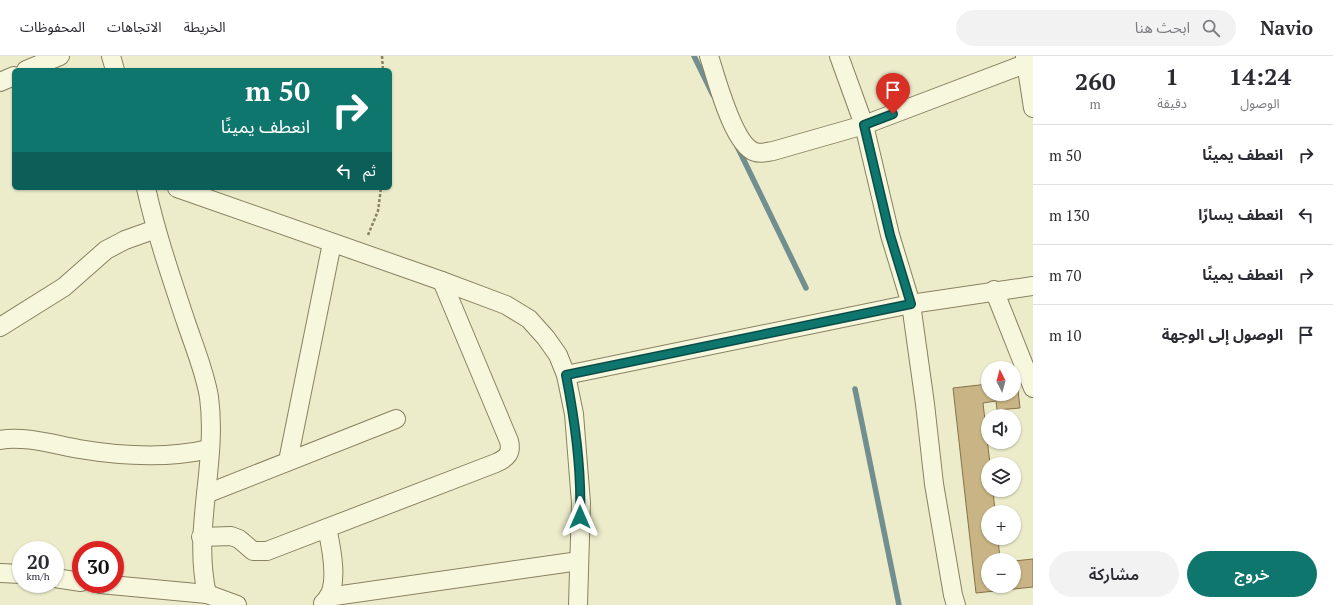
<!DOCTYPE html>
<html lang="ar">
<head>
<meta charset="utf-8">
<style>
  :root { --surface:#fff; --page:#f2f2f3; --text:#2b2b33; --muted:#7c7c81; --line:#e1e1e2; --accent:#0f766e }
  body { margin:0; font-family:"PT Serif","Noto Sans Arabic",serif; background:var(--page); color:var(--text); direction:rtl; height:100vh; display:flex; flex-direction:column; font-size:15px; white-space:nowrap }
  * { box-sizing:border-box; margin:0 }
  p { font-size:13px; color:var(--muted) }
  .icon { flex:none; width:22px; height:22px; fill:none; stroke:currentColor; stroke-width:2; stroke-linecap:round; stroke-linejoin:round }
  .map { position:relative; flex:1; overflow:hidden; direction:ltr }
  .side { display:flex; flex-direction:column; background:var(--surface); width:300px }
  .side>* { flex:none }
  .banner { position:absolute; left:12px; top:12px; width:380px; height:122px; border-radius:6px; box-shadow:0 1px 3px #0004; direction:rtl; background:#0f766e; color:#fff; overflow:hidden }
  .needle { width:26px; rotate:354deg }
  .tools { position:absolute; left:981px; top:305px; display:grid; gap:8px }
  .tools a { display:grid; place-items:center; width:40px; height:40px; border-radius:50%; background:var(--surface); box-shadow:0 1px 3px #0004; font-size:20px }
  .speed { position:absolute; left:12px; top:485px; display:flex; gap:8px; font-size:20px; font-weight:700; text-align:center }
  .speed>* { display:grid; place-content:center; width:52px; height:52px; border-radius:50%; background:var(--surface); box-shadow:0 1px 3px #0004; line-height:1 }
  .speed small { font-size:10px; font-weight:400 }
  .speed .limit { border:6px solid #d22; background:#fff; color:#111 }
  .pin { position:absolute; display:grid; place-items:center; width:34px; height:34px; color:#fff; margin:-41px -17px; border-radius:50% 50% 50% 0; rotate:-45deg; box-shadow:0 0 4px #0007 }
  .pin .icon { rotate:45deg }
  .me { position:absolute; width:44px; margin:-22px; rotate:0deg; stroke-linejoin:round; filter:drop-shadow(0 0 3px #0008) }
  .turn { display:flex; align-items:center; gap:14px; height:84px; padding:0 16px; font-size:18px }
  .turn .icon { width:52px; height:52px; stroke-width:2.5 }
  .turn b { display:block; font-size:28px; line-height:34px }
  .then { display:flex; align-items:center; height:38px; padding:0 16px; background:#0003; gap:8px; font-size:15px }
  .eta { display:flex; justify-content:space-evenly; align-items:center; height:68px; text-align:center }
  .eta b { font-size:24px; font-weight:600; line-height:28px }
  .button { display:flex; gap:8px; margin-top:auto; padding:8px 16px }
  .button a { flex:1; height:46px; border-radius:24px; background:var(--accent); color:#fff; font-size:16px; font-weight:600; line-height:46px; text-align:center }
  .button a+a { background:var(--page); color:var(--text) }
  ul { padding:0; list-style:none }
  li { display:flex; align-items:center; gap:12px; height:60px; padding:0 16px; border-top:1px solid var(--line) }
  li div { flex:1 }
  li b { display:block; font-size:15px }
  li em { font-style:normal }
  header { display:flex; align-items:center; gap:24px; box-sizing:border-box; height:56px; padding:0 20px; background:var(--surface); border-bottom:1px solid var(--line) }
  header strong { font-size:19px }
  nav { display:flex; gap:22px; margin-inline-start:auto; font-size:14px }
  .search { width:280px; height:36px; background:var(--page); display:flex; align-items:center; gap:10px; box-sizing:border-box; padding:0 14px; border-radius:22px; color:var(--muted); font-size:15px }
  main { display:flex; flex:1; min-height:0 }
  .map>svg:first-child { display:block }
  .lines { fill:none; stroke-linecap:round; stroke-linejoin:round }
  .stream { stroke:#728f90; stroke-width:5.5 }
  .building { fill:#c8b484; stroke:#867248 }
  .minor-casing { stroke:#898160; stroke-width:20 }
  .path { stroke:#898160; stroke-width:2.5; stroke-dasharray:3 2; stroke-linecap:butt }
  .minor { stroke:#f7f7de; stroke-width:18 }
  .route-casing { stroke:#0a4d48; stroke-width:10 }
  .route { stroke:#0f766e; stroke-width:7 }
</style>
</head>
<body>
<header>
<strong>Navio</strong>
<div class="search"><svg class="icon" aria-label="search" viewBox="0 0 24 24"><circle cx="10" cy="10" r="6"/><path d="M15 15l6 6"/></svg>ابحث هنا</div>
<nav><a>الخريطة</a><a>الاتجاهات</a><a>المحفوظات</a></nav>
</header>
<main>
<section class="side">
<div class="eta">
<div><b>14:24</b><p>الوصول</p></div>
<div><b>1</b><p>دقيقة</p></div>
<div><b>260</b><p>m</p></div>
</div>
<ul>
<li><svg class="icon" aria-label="right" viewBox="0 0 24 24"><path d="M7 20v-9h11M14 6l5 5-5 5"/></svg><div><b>انعطف يمينًا</b></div><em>50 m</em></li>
<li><svg class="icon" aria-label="left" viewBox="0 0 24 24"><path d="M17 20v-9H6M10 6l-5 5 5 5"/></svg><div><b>انعطف يسارًا</b></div><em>130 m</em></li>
<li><svg class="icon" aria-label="right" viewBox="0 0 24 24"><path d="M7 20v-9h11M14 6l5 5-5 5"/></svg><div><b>انعطف يمينًا</b></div><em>70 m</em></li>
<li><svg class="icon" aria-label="arrive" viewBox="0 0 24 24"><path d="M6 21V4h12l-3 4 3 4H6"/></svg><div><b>الوصول إلى الوجهة</b></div><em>10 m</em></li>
</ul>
<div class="button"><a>خروج</a><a>مشاركة</a></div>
</section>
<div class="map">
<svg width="1033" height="549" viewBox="0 0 1033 549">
  <rect width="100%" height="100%" fill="#ececcb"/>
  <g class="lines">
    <g class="stream">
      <path d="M694 0 713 39"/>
      <path d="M737 90 806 232"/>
      <path d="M855 333 899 549"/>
    </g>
  </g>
  <path class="building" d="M1014 325H1017L1020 352 997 354 996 345 983 347 990 408H988V434H993L995 456H988V482H998L1000 504H988V530H1014V505L1033 503V531L976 537 953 332 988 328V338H1014Z"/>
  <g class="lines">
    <defs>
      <g id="minor">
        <path d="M111 0 115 14"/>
        <path d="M709 0C716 21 733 89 755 96 761 98 767 96 773 95L864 69 1025 8 1033 7"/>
        <path d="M839 0 864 69 890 179 911 248 925 348 934 428 953 539 956 549"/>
        <path d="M1025 0 1033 52"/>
        <path d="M26 14 60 0"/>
        <path d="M0 26 14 20"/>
        <path d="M146 132C156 177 171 221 186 266 194 290 205 316 209 341 218 407 192 473 207 538"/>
        <path d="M177 132 442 225 506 249 529 263 546 282 558 299 566 319 574 358 581 447 578 549"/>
        <path d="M994 234 1033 332"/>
        <path d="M0 271 64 231 106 194 125 184 156 173"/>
        <path d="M566 319 911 248 1033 230"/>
        <path d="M0 384C23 379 56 389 79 393 121 400 167 403 209 393"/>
        <path d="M288 405 332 187"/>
        <path d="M206 438 396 363"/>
        <path d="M201 481 231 480 239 483 253 495H267L496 407C507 402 512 397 509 385L442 225"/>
        <path d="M0 517 21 518"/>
        <path d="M55 522 81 526"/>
        <path d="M100 528 207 538 237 549"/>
        <path d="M328 541 579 505"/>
        <path d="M323 547C341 534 331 490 327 472"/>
      </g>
    </defs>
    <use href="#minor" class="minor-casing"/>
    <g class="path">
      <path d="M382 0 383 14"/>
      <path d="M368 179 378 155 381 132"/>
    </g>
    <use href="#minor" class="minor"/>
  </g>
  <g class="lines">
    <defs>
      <path id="route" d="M580 461C582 413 575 365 566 319L911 248 890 179 864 69 893 58"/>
    </defs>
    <use href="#route" class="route-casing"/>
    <use href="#route" class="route"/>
  </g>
</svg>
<div class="tools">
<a><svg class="needle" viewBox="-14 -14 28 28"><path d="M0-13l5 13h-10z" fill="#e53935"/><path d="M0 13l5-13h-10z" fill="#7c7c81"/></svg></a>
<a><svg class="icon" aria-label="sound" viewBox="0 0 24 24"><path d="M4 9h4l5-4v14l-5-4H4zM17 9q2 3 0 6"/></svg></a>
<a><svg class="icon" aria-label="layers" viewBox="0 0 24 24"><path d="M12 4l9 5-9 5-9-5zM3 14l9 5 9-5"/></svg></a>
<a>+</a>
<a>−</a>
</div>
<div class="speed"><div>20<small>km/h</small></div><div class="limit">30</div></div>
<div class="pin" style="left:893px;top:58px;background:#d93025"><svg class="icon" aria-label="arrive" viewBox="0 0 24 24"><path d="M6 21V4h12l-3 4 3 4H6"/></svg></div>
<svg class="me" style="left:580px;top:461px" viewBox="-20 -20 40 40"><path d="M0-17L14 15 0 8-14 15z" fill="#0f766e" stroke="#fff" stroke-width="4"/></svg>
<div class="banner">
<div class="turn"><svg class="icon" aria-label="right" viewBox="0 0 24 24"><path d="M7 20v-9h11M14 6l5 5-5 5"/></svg><div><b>50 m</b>انعطف يمينًا</div></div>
<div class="then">ثم<svg class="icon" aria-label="left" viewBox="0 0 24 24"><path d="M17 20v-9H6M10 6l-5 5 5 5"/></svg></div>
</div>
</div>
</main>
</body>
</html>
